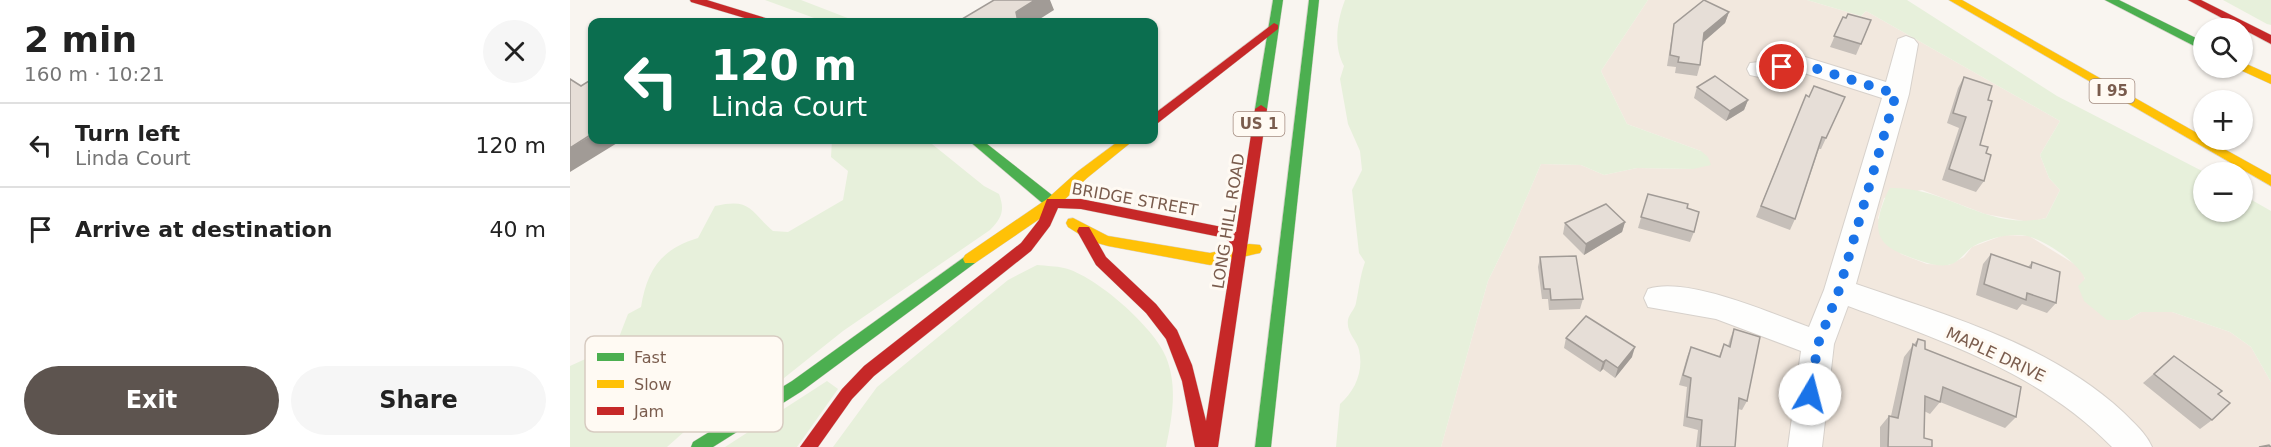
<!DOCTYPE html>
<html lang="en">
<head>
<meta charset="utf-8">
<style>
  :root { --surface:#fff; --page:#f6f6f6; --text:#222; --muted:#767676; --line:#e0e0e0; --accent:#5d544f }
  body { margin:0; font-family:"DejaVu Sans",sans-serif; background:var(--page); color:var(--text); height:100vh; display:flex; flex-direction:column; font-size:22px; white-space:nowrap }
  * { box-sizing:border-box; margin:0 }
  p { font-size:20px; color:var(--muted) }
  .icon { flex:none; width:33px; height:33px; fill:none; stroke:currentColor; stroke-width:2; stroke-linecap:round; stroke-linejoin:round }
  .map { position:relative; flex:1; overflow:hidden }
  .details { display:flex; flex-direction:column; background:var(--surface); width:570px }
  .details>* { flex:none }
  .guide { position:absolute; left:18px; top:18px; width:570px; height:126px; border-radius:12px; box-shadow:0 2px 4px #0004; background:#0b6e4f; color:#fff; overflow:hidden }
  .fabs { position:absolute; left:1623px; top:18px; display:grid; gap:12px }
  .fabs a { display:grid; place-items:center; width:60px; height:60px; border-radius:50%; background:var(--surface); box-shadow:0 2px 4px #0004; font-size:30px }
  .pin { position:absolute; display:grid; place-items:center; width:51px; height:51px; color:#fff; margin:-26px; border:3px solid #fff; border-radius:50%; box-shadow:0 2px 6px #0007 }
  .me { position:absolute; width:66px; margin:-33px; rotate:8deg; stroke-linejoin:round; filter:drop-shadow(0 0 4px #0008) }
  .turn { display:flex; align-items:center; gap:21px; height:126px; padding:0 24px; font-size:27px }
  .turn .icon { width:78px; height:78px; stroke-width:2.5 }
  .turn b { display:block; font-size:42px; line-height:51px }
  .round { display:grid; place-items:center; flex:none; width:63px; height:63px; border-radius:32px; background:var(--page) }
  .summary { display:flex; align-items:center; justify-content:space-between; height:102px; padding:0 24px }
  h1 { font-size:36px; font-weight:700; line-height:45px }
  .primary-button { display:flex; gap:12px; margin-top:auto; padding:12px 24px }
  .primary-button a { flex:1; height:69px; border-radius:36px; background:var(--accent); color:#fff; font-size:24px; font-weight:700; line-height:69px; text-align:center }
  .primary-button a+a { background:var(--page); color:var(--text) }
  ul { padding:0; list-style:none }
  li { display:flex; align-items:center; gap:18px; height:84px; padding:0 24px; border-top:2px solid var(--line) }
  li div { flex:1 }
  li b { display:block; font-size:22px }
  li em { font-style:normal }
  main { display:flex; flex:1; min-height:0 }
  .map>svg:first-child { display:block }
  .residential { fill:#f2e8de }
  .green { fill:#e7f0db }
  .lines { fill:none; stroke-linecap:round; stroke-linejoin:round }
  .street-casing { stroke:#d7d1cb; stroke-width:2 }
  .fast-casing { stroke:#d9d2cb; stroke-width:1 }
  .slow-casing { stroke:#d9d2cb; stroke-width:1 }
  .jam-casing { stroke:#d9d2cb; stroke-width:1 }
  .street { fill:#fefefd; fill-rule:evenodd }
  .fast { fill:#4caf50; fill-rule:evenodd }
  .slow { fill:#ffc107; fill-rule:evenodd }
  .jam { fill:#c62828; fill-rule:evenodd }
  .wall { fill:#c6bfb9 }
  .shaded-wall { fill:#a19b96 }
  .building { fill:#e6ded7; stroke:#a19b96; stroke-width:1.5 }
  .route { stroke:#1a73e8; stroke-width:10; stroke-dasharray:0 18 }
  .labels { text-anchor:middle; stroke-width:6; stroke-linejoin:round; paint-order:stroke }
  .shield { fill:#fffaf3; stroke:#a28b7f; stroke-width:1.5 }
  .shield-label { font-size:15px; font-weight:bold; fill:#7a5c4d }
  .street-label { font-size:16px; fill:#7a5c4d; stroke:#fffaf3 }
  .key { fill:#fffaf3; stroke:#d7cbc1; stroke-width:1.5 }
  .key-label { font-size:16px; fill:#7a5c4d }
</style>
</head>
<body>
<main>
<section class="details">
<div class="summary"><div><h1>2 min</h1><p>160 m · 10:21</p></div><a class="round"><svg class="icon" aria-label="close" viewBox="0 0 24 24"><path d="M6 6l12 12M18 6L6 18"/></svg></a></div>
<ul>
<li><svg class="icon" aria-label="left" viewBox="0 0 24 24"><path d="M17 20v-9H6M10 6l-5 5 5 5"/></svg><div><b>Turn left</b><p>Linda Court</p></div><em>120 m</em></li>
<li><svg class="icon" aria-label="arrive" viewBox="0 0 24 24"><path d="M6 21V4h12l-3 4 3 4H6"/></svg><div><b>Arrive at destination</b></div><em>40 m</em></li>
</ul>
<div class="primary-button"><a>Exit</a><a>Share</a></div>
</section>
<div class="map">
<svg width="1701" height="447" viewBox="0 0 1701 447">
  <rect width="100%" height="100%" fill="#f9f5f0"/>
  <path class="residential" d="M1078 0H1237L1291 16 1296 11 1490 121 1470 155 1479 178 1490 190 1476 218 1459 222 1415 214 1352 190 1314 198 1308 218 1331 254 1357 264 1379 265 1394 257 1402 247 1434 235 1459 236 1511 268 1515 279 1558 320 1571 312H1602L1660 332 1681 347 1701 382V447H871L918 281 940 236 971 164 1011 165 1034 175 1067 168 1123 169 1131 151 1057 124 1031 71Z"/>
  <g class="green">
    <path d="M195 0H231L288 22H255Z"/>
    <path d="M775 0H1078L1031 71 1057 124 1131 151 1138 157 1141 165 1123 169 1067 168 1034 175 1011 165 971 164 940 236 918 281 871 447H766L770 404C785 391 794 371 789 350 787 340 776 333 778 320 779 314 785 309 786 303 789 289 790 276 795 262L789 253 782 190 792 170 790 151 778 124 770 79 774 66C763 46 767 21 775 0Z"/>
    <path d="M1237 0H1337L1487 96 1634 172V212H1672L1673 195 1701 211V382L1681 347 1660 332 1602 312H1571L1558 320H1537L1514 301 1508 286 1515 279C1509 263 1475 240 1457 236 1440 233 1420 238 1404 246 1395 251 1390 263 1378 265 1367 267 1353 262 1342 258 1315 248 1302 239 1311 209 1314 201 1315 196 1320 188 1376 186 1419 232 1476 218L1490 190 1479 178 1470 155 1490 121 1296 11 1291 16Z"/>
    <path d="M1653 0H1701V25L1697 24Z"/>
    <path d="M262 140H357L414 186 429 194C435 210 432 218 420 230L273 331 194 394 133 415 97 447H0V366L46 345 58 314 71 307C77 270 91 249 128 238L145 206C181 198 179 210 203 231L218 232 273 200 278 171 261 157Z"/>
    <path d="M467 265C476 266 486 266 494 268 525 275 585 328 596 357 608 387 602 417 596 447H263L307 387 438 280Z"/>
    <path d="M257 381 268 389 227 447H155Z"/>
  </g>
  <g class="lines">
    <defs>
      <path id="street" d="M1336 36 1344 39 1348 44 1339 94 1286 284C1378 316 1480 344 1553 412 1564 423 1576 433 1582 447H1542C1470 373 1373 341 1278 306L1264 344 1252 447H1218L1231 351 1146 319 1078 307 1074 298 1078 289C1117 276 1200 313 1239 327L1254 290 1312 98 1234 73 1189 77 1180 75 1177 69 1180 63 1235 57 1316 82 1328 39Z"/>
      <g id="fast">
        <path d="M703 0H713L697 109 691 113 685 109Z"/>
        <path d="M739 0H749L701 447H685Z"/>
        <path d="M1535 0H1549L1634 42V51Z"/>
        <path d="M398 140H412L487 199 489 203 487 207H477Z"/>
        <path d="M400 253 405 255 407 259 405 263 232 391 143 447H121L123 442 222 381Z"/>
      </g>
      <g id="slow">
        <path d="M1379 0H1392L1634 137V140H1638L1701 175V186Z"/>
        <path d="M1672 62 1701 75V84L1668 69 1672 68Z"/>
        <path d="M550 140H564L517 178 487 207 405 263H395L393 259 395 255 477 199 507 172Z"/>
        <path d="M503 218 538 236 640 253 679 244 690 245 692 249 690 253 685 254 640 265 538 246 520 241 498 227 496 223 498 219Z"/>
      </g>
      <g id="jam">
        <path d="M120 0H137L202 20 204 22H188L121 2Z"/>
        <path d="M1618 0H1631L1701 35V44Z"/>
        <path d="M704 23 708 25V29L588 123 584 124V114Z"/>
        <path d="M691 105 697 109 648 447H625L612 381 596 339 576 313 526 265 507 231 509 227H519L536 257 586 304 607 330 622 365 636 421 663 249 659 241 650 237 511 209 488 208 480 226 461 251 304 376 282 399 248 447H230L272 389 294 366 451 243 469 220 477 199H511L652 227 666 232 685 109Z"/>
      </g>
    </defs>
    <use href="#street" class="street-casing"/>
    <use href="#fast" class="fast-casing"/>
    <use href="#slow" class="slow-casing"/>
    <use href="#jam" class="jam-casing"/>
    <use href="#street" class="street"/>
    <use href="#fast" class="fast"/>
    <use href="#slow" class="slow"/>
    <use href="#jam" class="jam"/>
  </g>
  <g class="wall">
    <path d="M1159 12 1155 23 1133 42 1130 65 1127 76 1105 73 1106 67 1097 66 1102 35 1104 24Z"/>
    <path d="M1273 17 1301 20 1286 55 1260 47Z"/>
    <path d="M1394 77 1418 100 1410 145 1416 153 1414 181 1406 192 1372 180 1389 128 1377 123 1388 88Z"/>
    <path d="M1127 87 1178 100 1174 110 1156 121 1124 98Z"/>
    <path d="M1236 95 1239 97H1275L1251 149H1249L1225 219 1220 230 1186 217Z"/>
    <path d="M1078 194 1117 208 1124 232 1120 242 1068 228Z"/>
    <path d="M1055 222 1052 232 1014 255 993 234 995 223Z"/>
    <path d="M1421 254 1458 267 1462 262 1486 303 1477 313 1452 304 1447 310 1406 295 1413 264Z"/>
    <path d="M970 257 1013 299 1010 309 979 310 978 299H972L968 267Z"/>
    <path d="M1164 329 1177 401 1172 410 1168 409 1165 447H1126L1128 430 1113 426 1117 387 1109 385 1117 357 1121 347 1149 356 1154 344 1158 346 1160 339Z"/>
    <path d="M996 338 1062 357 1045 378 1033 369 1030 372 994 348Z"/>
    <path d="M1348 339 1355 349 1446 417 1435 428 1370 402 1360 414 1354 411V438L1362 447H1310V427L1319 416H1321L1334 357Z"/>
    <path d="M1604 356 1648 394 1642 420 1630 429 1573 383Z"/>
  </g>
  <g class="shaded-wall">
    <path d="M465 0H480L484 10 465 22H448L446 12Z"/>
    <path d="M1159 12 1155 23 1131 44 1134 33Z"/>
    <path d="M1178 100 1174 110 1156 121 1160 111Z"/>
    <path d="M22 135V140H52L0 172V148Z"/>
    <path d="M1055 222 1052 232 1014 255 1016 244Z"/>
    <path d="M1065 347 1062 357 1045 378 1048 368Z"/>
    <path d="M1036 360 1033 369 1030 372 1033 362Z"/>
  </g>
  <g class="building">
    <path d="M424 0H465L446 12 448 22H387Z"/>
    <path d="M1134 0 1159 12 1134 33 1130 65 1108 62 1109 57 1100 55 1104 24Z"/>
    <path d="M1278 14 1301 20 1291 44 1264 36 1273 17 1276 18Z"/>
    <path d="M1145 76 1178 100 1160 111 1127 87Z"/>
    <path d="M1394 77 1422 86 1418 100 1422 101 1410 145 1418 147 1416 153 1421 155 1414 181 1379 169 1396 117 1383 113Z"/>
    <path d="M0 79 11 86 22 79V134L0 148Z"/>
    <path d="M1244 86 1275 97 1256 138 1252 137 1225 219 1191 206 1236 95 1239 97Z"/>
    <path d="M1078 194 1118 204 1117 208 1129 212 1124 232 1071 217Z"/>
    <path d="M1036 204 1055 222 1016 244 995 223Z"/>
    <path d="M1421 254 1461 268 1462 262 1490 272 1486 303 1457 293 1456 300 1414 284Z"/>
    <path d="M1006 256 1013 299 981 300 980 289H974L970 257Z"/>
    <path d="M1016 316 1065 347 1048 368 1036 360 1033 362 996 338Z"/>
    <path d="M1164 329 1190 337 1177 401 1169 398 1165 447H1130L1132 420 1117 417 1121 378 1113 375 1121 347 1150 357 1154 344 1160 347Z"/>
    <path d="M1348 339 1355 341V349L1451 387 1446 417 1373 387 1370 402 1355 396 1354 438 1362 440V447H1318L1319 416 1328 418 1343 344 1346 346Z"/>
    <path d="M1604 356 1652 391 1648 394 1660 403 1642 420 1584 374Z"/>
    <path d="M1699 445 1701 447H1689Z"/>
  </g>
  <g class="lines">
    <path class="route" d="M1212 67 1235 65 1326 94 1269 290 1248 344 1240 394"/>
  </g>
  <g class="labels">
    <g class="shield">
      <rect x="1519.5" y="79" width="45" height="24" rx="4.5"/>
      <rect x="663.5" y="112" width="51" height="24" rx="4.5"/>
    </g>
    <g class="shield-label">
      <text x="1542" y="96">I 95</text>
      <text x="689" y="129">US 1</text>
    </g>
    <g class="street-label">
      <text transform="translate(565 199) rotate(10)" y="6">BRIDGE STREET</text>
      <text transform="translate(658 221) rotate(-81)" y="6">LONG HILL ROAD</text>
      <text transform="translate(1426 354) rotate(25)" y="6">MAPLE DRIVE</text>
    </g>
  </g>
  <rect x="15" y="336" width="198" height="96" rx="9" class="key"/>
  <rect x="27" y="353" width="27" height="8" fill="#4caf50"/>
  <rect x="27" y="380" width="27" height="8" fill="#ffc107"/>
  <rect x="27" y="407" width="27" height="8" fill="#c62828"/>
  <g class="key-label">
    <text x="64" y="363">Fast</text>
    <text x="64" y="390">Slow</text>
    <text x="64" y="417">Jam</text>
  </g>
</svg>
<div class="fabs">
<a><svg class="icon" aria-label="search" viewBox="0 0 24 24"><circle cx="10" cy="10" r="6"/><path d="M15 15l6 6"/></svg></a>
<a>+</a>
<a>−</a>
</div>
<div class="pin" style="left:1212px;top:67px;background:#d93025"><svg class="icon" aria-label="arrive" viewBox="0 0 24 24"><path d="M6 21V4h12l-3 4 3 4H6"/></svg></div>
<svg class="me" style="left:1240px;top:394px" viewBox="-20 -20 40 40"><circle r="19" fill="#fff"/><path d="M0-13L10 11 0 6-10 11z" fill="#1a73e8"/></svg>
<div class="guide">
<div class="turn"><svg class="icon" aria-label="left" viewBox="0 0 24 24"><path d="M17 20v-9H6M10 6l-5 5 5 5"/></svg><div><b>120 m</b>Linda Court</div></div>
</div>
</div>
</main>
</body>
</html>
